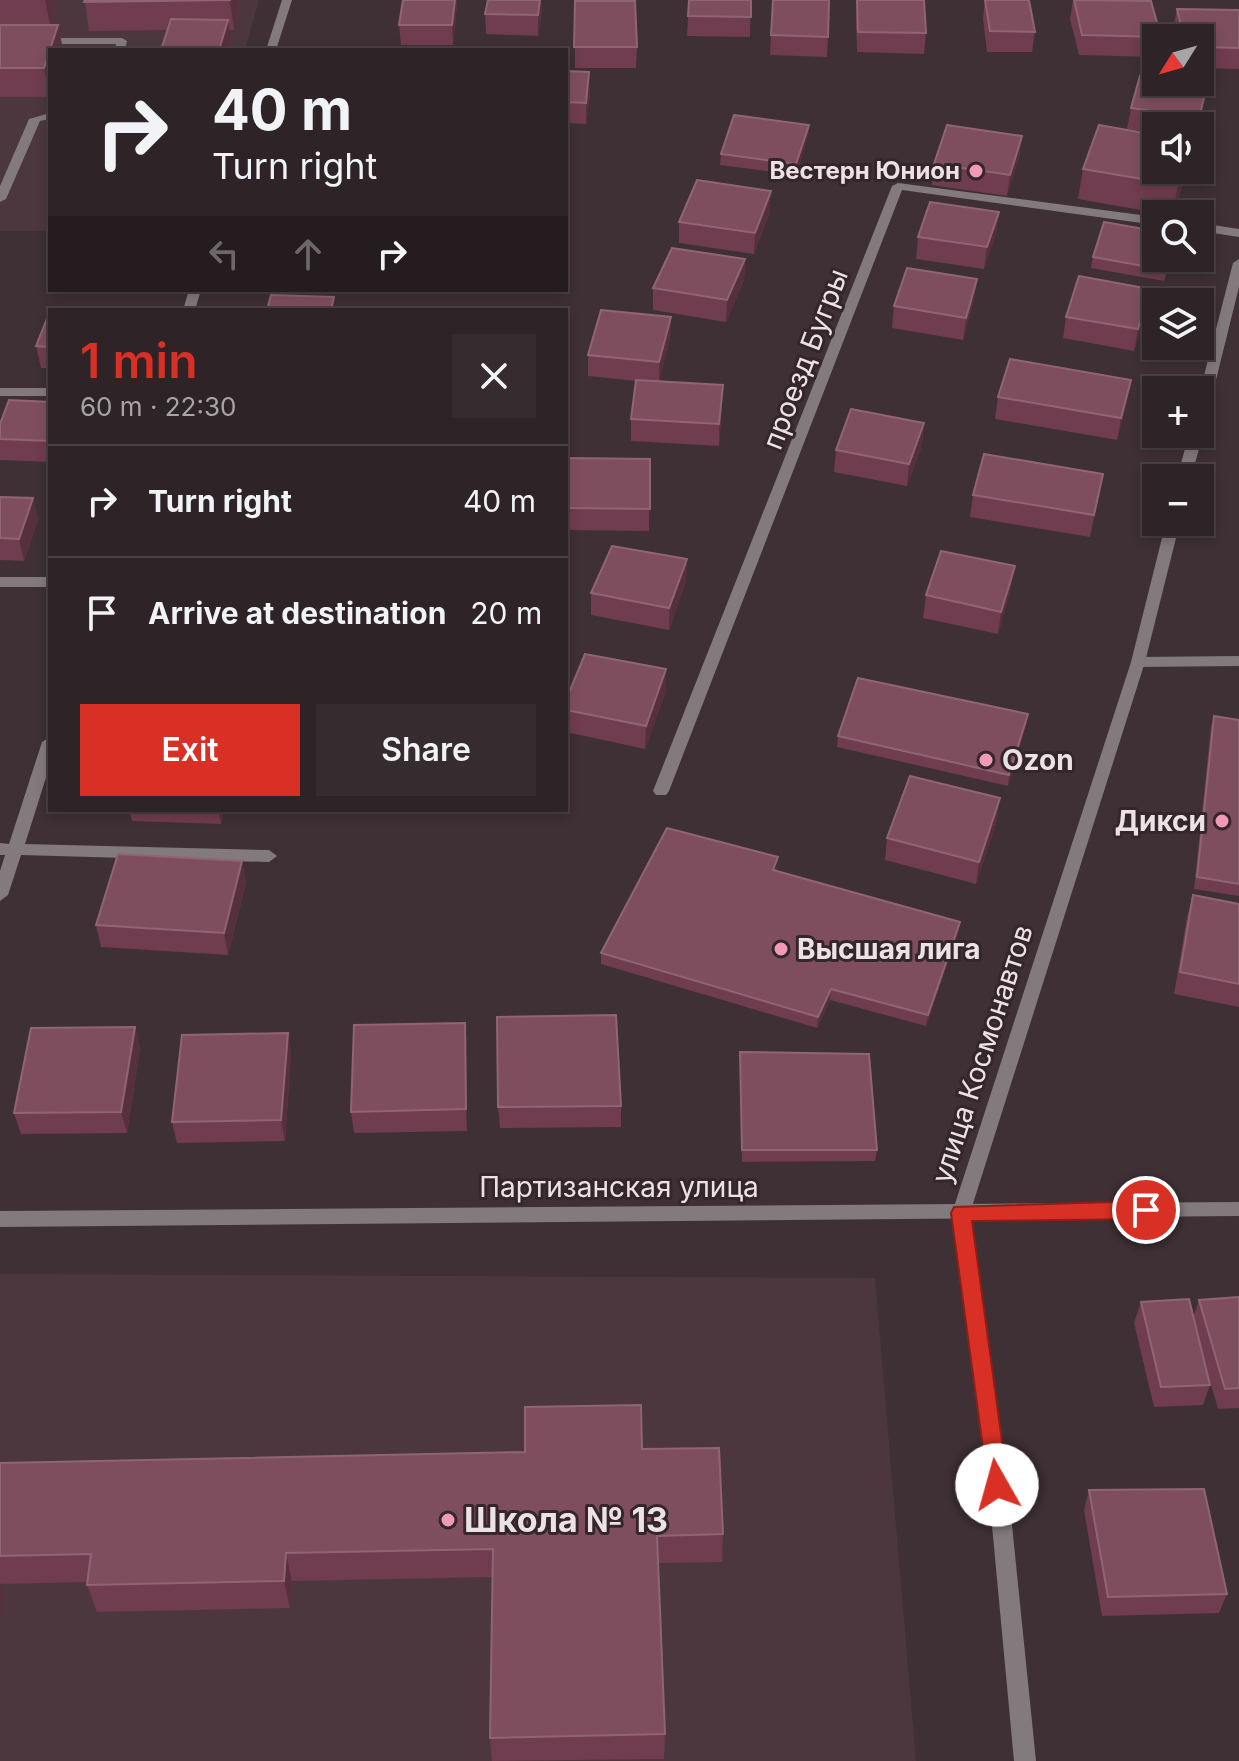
<!DOCTYPE html>
<html lang="en">
<head>
<meta charset="utf-8">
<style>
  :root { --surface:#2e2427; --page:#362c2f; --text:#f1f3f6; --muted:#a7a4a7; --line:#494144; --accent:#d93025 }
  body { margin:0; font-family:Inter,sans-serif; background:var(--page); color:var(--text); height:100vh; display:flex; flex-direction:column; font-size:30px; white-space:nowrap }
  * { box-sizing:border-box; margin:0 }
  p { font-size:26px; color:var(--muted) }
  .icon { flex:none; width:44px; height:44px; fill:none; stroke:currentColor; stroke-width:2; stroke-linecap:round; stroke-linejoin:round }
  .map { position:relative; flex:1; overflow:hidden }
  .side { position:absolute; left:48px; top:308px; width:520px; height:504px; display:flex; flex-direction:column; background:var(--surface); border-radius:0px; box-shadow:0 4px 12px #0003,0 0 0 2px var(--line) }
  .side>* { flex:none }
  .guide { position:absolute; left:48px; top:48px; width:520px; height:244px; border-radius:0px; box-shadow:0 4px 12px #0003,0 0 0 2px var(--line); background:#2e2427; color:var(--text); overflow:hidden }
  .needle { width:52px; rotate:233deg }
  .tools { position:absolute; left:1142px; top:24px; display:grid; gap:16px }
  .tools a { display:grid; place-items:center; width:72px; height:72px; border-radius:0px; background:var(--surface); box-shadow:0 4px 12px #0003,0 0 0 2px var(--line); font-size:40px }
  .pin { position:absolute; display:grid; place-items:center; width:68px; height:68px; color:#fff; margin:-34px; border:4px solid #fff; border-radius:50%; box-shadow:0 2px 8px #0007 }
  .me { position:absolute; width:88px; margin:-44px; rotate:353deg; stroke-linejoin:round; filter:drop-shadow(0 0 6px #0008) }
  .turn { display:flex; align-items:center; gap:28px; height:168px; padding:0 32px; font-size:36px }
  .turn .icon { width:104px; height:104px; stroke-width:2.5 }
  .turn b { display:block; font-size:56px; line-height:68px }
  .lanes { display:flex; align-items:center; height:76px; padding:0 32px; background:#0003; justify-content:center; gap:40px; direction:ltr }
  .lanes .off { opacity:.35 }
  .round { display:grid; place-items:center; flex:none; width:84px; height:84px; border-radius:0px; background:var(--page) }
  .head { display:flex; align-items:center; justify-content:space-between; height:136px; padding:0 32px }
  h1 { font-size:48px; font-weight:600; line-height:60px; color:var(--accent) }
  .primary-button { display:flex; gap:16px; margin-top:auto; padding:16px 32px }
  .primary-button a { flex:1; height:92px; border-radius:0px; background:var(--accent); color:#fff; font-size:32px; font-weight:600; line-height:92px; text-align:center }
  .primary-button a+a { background:var(--page); color:var(--text) }
  ul { padding:0; list-style:none }
  li { display:flex; align-items:center; gap:24px; height:112px; padding:0 32px; border-top:2px solid var(--line) }
  li div { flex:1 }
  li b { display:block; font-size:30px }
  li em { font-style:normal }
  .map>svg:first-child { display:block }
  .built { fill:#4c373e }
  .lines { fill:none; stroke-linecap:round; stroke-linejoin:round }
  .service { fill:#827a7c; fill-rule:evenodd }
  .minor { fill:#827a7c; fill-rule:evenodd }
  .tertiary { fill:#827a7c; fill-rule:evenodd }
  .wall { fill:#703c4f }
  .shaded-wall { fill:#57303e }
  .building { fill:#7e4e5f; stroke:#8f6574; stroke-width:2 }
  .route { fill:#d93025; stroke:#8d1f18; stroke-width:2 }
  .poi-dot { fill:#f09ab7; stroke:#34262a; stroke-width:3 }
  .labels { text-anchor:middle; stroke-width:6; stroke-linejoin:round; paint-order:stroke }
  .far-poi-label { font-size:24px; font-weight:bold; fill:#ece2e5; stroke:#34262a; text-anchor:end }
  .street-label { font-size:28px; fill:#ece2e5; stroke:#34262a }
  .poi-label { font-size:28px; font-weight:bold; fill:#ece2e5; stroke:#34262a; text-anchor:start }
  .near-poi-label { font-size:34px; font-weight:bold; fill:#ece2e5; stroke:#34262a; text-anchor:start }
</style>
</head>
<body>
<div class="map">
<svg width="1239" height="1761" viewBox="0 0 1239 1761">
  <rect width="100%" height="100%" fill="#3e3034"/>
  <g class="built">
    <path d="M0 0H259L245 50H50V231H0Z"/>
    <path d="M0 1274 875 1278 916 1761H0Z"/>
  </g>
  <g class="lines">
    <g class="service">
      <path d="M0 38H122L127 41 125 50H115L116 44H0Z"/>
      <path d="M50 113V119L40 121 6 199 0 202V186L29 119Z"/>
    </g>
    <g class="minor">
      <path d="M282 0H292L276 50H266Z"/>
      <path d="M898 183 1156 217V225L902 190 669 791 666 795H656L653 791 892 186Z"/>
      <path d="M1200 223 1239 229V237L1200 231Z"/>
      <path d="M189 290H201L195 310H183Z"/>
      <rect x="0" y="388" width="50" height="8"/>
      <rect x="0" y="577" width="50" height="10"/>
      <path d="M1239 656V666L1138 667 1131 662 1138 657Z"/>
      <path d="M50 737V765L25 844 269 850 277 856 269 862 21 855 8 895 0 901V871L5 855H0V843L9 844 42 742Z"/>
      <path d="M1239 1202V1216L0 1227V1211Z"/>
    </g>
    <g class="tertiary">
      <path d="M1239 259V287L1207 416 1200 420V391L1233 263Z"/>
      <path d="M1201 431 1203 434 1191 478H1177L1189 434H1200Z"/>
      <path d="M1166 522H1180L1145 662 970 1213 1011 1515 1036 1761H1014L991 1515 952 1213 1131 662Z"/>
    </g>
  </g>
  <g class="wall">
    <path d="M0 0H57L50 24 0 25Z"/>
    <path d="M85 0H240L234 30H229L231 40 228 50H161L167 30 89 31Z"/>
    <path d="M751 0 750 37 687 36 688 16Z"/>
    <path d="M773 0 828 37 827 57 770 55Z"/>
    <path d="M857 0 926 33 924 54 857 52 856 20Z"/>
    <path d="M985 0 1035 32 1032 52H987L983 19Z"/>
    <path d="M1073 0 1161 37V38H1156V57L1079 55 1070 19Z"/>
    <path d="M575 1 637 47 636 68H575Z"/>
    <path d="M457 4 453 45H401L399 25Z"/>
    <path d="M542 9 538 36 486 34 485 14Z"/>
    <path d="M1177 9 1239 10V69L1200 68V38H1175L1173 29Z"/>
    <path d="M0 25H58L63 50H50V97H0Z"/>
    <path d="M566 71 590 93 586 124 566 123Z"/>
    <path d="M1203 106 1198 126H1156V133L1127 129 1131 108Z"/>
    <path d="M809 125 808 136 796 175 720 165 721 154Z"/>
    <path d="M1022 136 1019 157 1007 196 932 185 934 164Z"/>
    <path d="M1083 169 1187 170 1173 214H1164L1078 199Z"/>
    <path d="M770 212 754 254 679 243V222Z"/>
    <path d="M999 212 996 233 984 269 916 259 918 237Z"/>
    <path d="M1093 257 1156 258H1171L1164 281 1091 268Z"/>
    <path d="M745 259 744 280 726 322 653 310V288Z"/>
    <path d="M90 290H130V291Z"/>
    <path d="M974 300 963 340 892 328 894 306Z"/>
    <path d="M1146 310 1134 351 1063 338 1066 317Z"/>
    <path d="M50 311V368H41L36 346Z"/>
    <path d="M671 317 670 338 659 382 722 407 719 446 631 441V419L636 381 588 376V355Z"/>
    <path d="M998 397 1127 401 1117 440 995 419Z"/>
    <path d="M50 402V462L0 460V424Z"/>
    <path d="M924 423 922 445 907 486 834 472 836 450Z"/>
    <path d="M650 459 649 531 566 530V467Z"/>
    <path d="M1103 474 1090 537 970 517 973 495Z"/>
    <path d="M0 497 33 498 38 520 24 561 0 560Z"/>
    <path d="M687 559 686 581 669 630 591 615V593Z"/>
    <path d="M1011 588 998 634 923 618 926 595Z"/>
    <path d="M666 669V691L645 749 566 732V700Z"/>
    <path d="M1028 714 1026 725 1008 786 837 747 838 736Z"/>
    <path d="M1214 716 1239 720V896L1194 889 1211 727Z"/>
    <path d="M129 810H224L221 824 132 821Z"/>
    <path d="M997 820 976 884 885 860 887 838Z"/>
    <path d="M242 861 246 883 228 955 101 947 96 925Z"/>
    <path d="M777 868 776 871 960 922 958 933 926 1026 830 1000 817 1028 601 964V953Z"/>
    <path d="M1193 895 1239 904V1007L1174 994 1187 917Z"/>
    <path d="M465 1023 467 1044V1131L354 1133 351 1112Z"/>
    <path d="M135 1027 140 1049 127 1133 21 1134 14 1113Z"/>
    <path d="M288 1033 291 1055 285 1141 177 1143 172 1122Z"/>
    <path d="M740 1052 877 1150 875 1161 742 1162Z"/>
    <path d="M621 1106V1127L500 1128 498 1107Z"/>
    <path d="M1239 1297V1408L1218 1409 1204 1360 1210 1385 1203 1405 1154 1407 1134 1323 1141 1302 1193 1318 1199 1300Z"/>
    <path d="M642 1449 723 1534 722 1562 658 1563 665 1734 664 1759 492 1761 490 1738 493 1577 292 1581 290 1608 97 1612 87 1585V1582L0 1584V1463Z"/>
    <path d="M1089 1490 1227 1594 1219 1613 1102 1616 1084 1510Z"/>
  </g>
  <g class="shaded-wall">
    <path d="M45 0H57L50 24Z"/>
    <path d="M231 0H240L234 30 230 1Z"/>
    <path d="M455 0H457V4L453 45 452 25Z"/>
    <path d="M540 0H541L542 9 538 36V15Z"/>
    <path d="M228 20 231 40 228 50H219Z"/>
    <path d="M58 25 63 50H50Z"/>
    <path d="M50 50V97L44 68Z"/>
    <path d="M589 72 590 93 586 124V103Z"/>
    <path d="M809 125 808 136 796 175V164Z"/>
    <path d="M1022 136 1019 157 1007 196 1010 175Z"/>
    <path d="M1183 170H1187L1172 214 1178 185Z"/>
    <path d="M771 191 770 212 754 254 755 233Z"/>
    <path d="M999 212 996 233 984 269 987 247Z"/>
    <path d="M745 259 744 280 726 322 727 300Z"/>
    <path d="M977 279 974 300 963 340 966 318Z"/>
    <path d="M1150 289 1146 310 1134 351 1138 329Z"/>
    <path d="M671 317 670 338 659 383V362Z"/>
    <path d="M1131 380 1127 401 1117 440 1121 418Z"/>
    <path d="M723 385 722 407 719 446V424Z"/>
    <path d="M924 423 922 445 907 486 909 464Z"/>
    <path d="M33 498 38 520 24 561 19 539Z"/>
    <path d="M687 559 686 581 669 630V608Z"/>
    <path d="M1015 566 1011 588 998 634 1001 612Z"/>
    <path d="M666 669V691L645 749 646 726Z"/>
    <path d="M1028 714 1026 725 1008 786 1009 775Z"/>
    <path d="M1000 798 997 820 976 884 979 862Z"/>
    <path d="M219 810H224L221 824 219 813Z"/>
    <path d="M242 861 246 883 228 955 224 933Z"/>
    <path d="M960 922 958 933 926 1026 928 1015Z"/>
    <path d="M831 989 830 1000 817 1028 818 1017Z"/>
    <path d="M465 1023 467 1044V1131L466 1109Z"/>
    <path d="M135 1027 140 1049 127 1133 121 1112Z"/>
    <path d="M288 1033 291 1055 285 1141 281 1120Z"/>
    <path d="M286 1553 292 1581 290 1608 284 1581Z"/>
    <path d="M0 1584 5 1595 0 1621Z"/>
  </g>
  <g class="building">
    <path d="M85 0H231L84 2Z"/>
    <path d="M403 0H455L452 25H399Z"/>
    <path d="M488 0H540L538 15 485 14Z"/>
    <path d="M689 0H751V17L688 16Z"/>
    <path d="M773 0H829L828 37 771 35Z"/>
    <path d="M857 0H924L926 33 858 32Z"/>
    <path d="M985 0H1029L1035 32 990 31Z"/>
    <path d="M1074 0 1151 1 1161 37 1082 35Z"/>
    <path d="M575 1H635L637 47H574Z"/>
    <path d="M1177 9 1239 10V48L1200 47V38H1184Z"/>
    <path d="M171 19 228 20 219 50H161Z"/>
    <path d="M0 25H58L44 68H0Z"/>
    <path d="M566 71 589 72 586 103 566 102Z"/>
    <path d="M1140 76 1156 79V82H1179L1207 86 1199 118 1131 108Z"/>
    <path d="M734 115 809 125 796 164 721 154Z"/>
    <path d="M947 125 1022 136 1010 175 934 164Z"/>
    <path d="M1099 125 1156 135V170H1183L1178 185 1083 169Z"/>
    <path d="M697 180 771 191 755 233 679 222Z"/>
    <path d="M930 202 999 212 987 247 918 237Z"/>
    <path d="M1104 222 1156 231V258H1170L1166 270 1093 257Z"/>
    <path d="M672 248 745 259 727 300 653 288Z"/>
    <path d="M907 268 977 279 966 318 894 306Z"/>
    <path d="M1079 276 1150 289 1138 329 1066 317Z"/>
    <path d="M271 295 334 297 331 310H267Z"/>
    <path d="M601 310 671 317 659 362 588 355Z"/>
    <path d="M50 311V347L36 346Z"/>
    <path d="M1010 359 1131 380 1121 418 998 397Z"/>
    <path d="M636 380 723 385 719 424 631 419Z"/>
    <path d="M9 400 50 402V441L0 439V424Z"/>
    <path d="M851 409 924 423 909 464 836 450Z"/>
    <path d="M984 454 1103 474 1094 515 973 495Z"/>
    <path d="M567 458 650 459V509L566 508Z"/>
    <path d="M0 497 33 498 19 539 0 538Z"/>
    <path d="M612 546 687 559 669 608 591 593Z"/>
    <path d="M941 551 1015 566 1001 612 926 595Z"/>
    <path d="M585 654 666 669 646 726 566 710V700Z"/>
    <path d="M858 678 1028 714 1009 775 838 736Z"/>
    <path d="M1214 716 1239 720V884L1197 877Z"/>
    <path d="M910 776 1000 798 979 862 887 838Z"/>
    <path d="M129 810H219V813Z"/>
    <path d="M667 828 778 857 773 870 960 922 928 1015 831 989 818 1017 601 953Z"/>
    <path d="M118 854 242 861 224 933 96 925Z"/>
    <path d="M1193 895 1239 904V984L1180 972Z"/>
    <path d="M616 1015 621 1106 498 1107 497 1017Z"/>
    <path d="M465 1023 466 1109 351 1112 354 1025Z"/>
    <path d="M135 1027 121 1112 14 1113 31 1028Z"/>
    <path d="M288 1033 281 1120 172 1122 182 1035Z"/>
    <path d="M740 1052 869 1054 877 1150H742Z"/>
    <path d="M1239 1297V1388L1225 1389 1199 1300Z"/>
    <path d="M1189 1299 1210 1385 1161 1387 1141 1302Z"/>
    <path d="M641 1405 642 1449 719 1448 723 1534 657 1536 665 1734 490 1738 493 1549 286 1553 284 1581 87 1585 91 1554 0 1556V1463L525 1452V1407Z"/>
    <path d="M1204 1489 1227 1594 1108 1597 1089 1490Z"/>
  </g>
  <path class="route" d="M1146 1201 1157 1210 1146 1219 972 1221 1008 1485 1005 1492 997 1495 989 1492 951 1213 954 1207Z"/>
  <g class="poi-dot">
    <circle cx="976" cy="171" r="8"/>
    <circle cx="986" cy="760" r="8"/>
    <circle cx="1222" cy="821" r="8"/>
    <circle cx="781" cy="949" r="8"/>
    <circle cx="448" cy="1520" r="8"/>
  </g>
  <g class="labels">
    <g class="far-poi-label">
      <text x="960" y="179">Вестерн Юнион</text>
    </g>
    <g class="street-label">
      <text transform="translate(805 359) rotate(-69)" y="10">проезд Бугры</text>
      <text transform="translate(982 1054) rotate(-72)" y="10">улица Космонавтов</text>
      <text x="619" y="1197">Партизанская улица</text>
    </g>
    <g class="poi-label">
      <text x="1002" y="770">Ozon</text>
      <text x="1206" y="831" text-anchor="end">Дикси</text>
      <text x="797" y="959">Высшая лига</text>
    </g>
    <g class="near-poi-label">
      <text x="464" y="1532">Школа № 13</text>
    </g>
  </g>
</svg>
<div class="tools">
<a><svg class="needle" viewBox="-14 -14 28 28"><path d="M0-13l5 13h-10z" fill="#e53935"/><path d="M0 13l5-13h-10z" fill="#a7a4a7"/></svg></a>
<a><svg class="icon" aria-label="sound" viewBox="0 0 24 24"><path d="M4 9h4l5-4v14l-5-4H4zM17 9q2 3 0 6"/></svg></a>
<a><svg class="icon" aria-label="search" viewBox="0 0 24 24"><circle cx="10" cy="10" r="6"/><path d="M15 15l6 6"/></svg></a>
<a><svg class="icon" aria-label="layers" viewBox="0 0 24 24"><path d="M12 4l9 5-9 5-9-5zM3 14l9 5 9-5"/></svg></a>
<a>+</a>
<a>−</a>
</div>
<div class="pin" style="left:1146px;top:1210px;background:#d93025"><svg class="icon" aria-label="arrive" viewBox="0 0 24 24"><path d="M6 21V4h12l-3 4 3 4H6"/></svg></div>
<svg class="me" style="left:997px;top:1485px" viewBox="-20 -20 40 40"><circle r="19" fill="#fff"/><path d="M0-13L10 11 0 6-10 11z" fill="#d93025"/></svg>
<div class="guide">
<div class="turn"><svg class="icon" aria-label="right" viewBox="0 0 24 24"><path d="M7 20v-9h11M14 6l5 5-5 5"/></svg><div><b>40 m</b>Turn right</div></div>
<div class="lanes"><svg class="icon off" aria-label="left" viewBox="0 0 24 24"><path d="M17 20v-9H6M10 6l-5 5 5 5"/></svg><svg class="icon off" aria-label="ahead" viewBox="0 0 24 24"><path d="M12 20V5M6 11l6-6 6 6"/></svg><svg class="icon" aria-label="right" viewBox="0 0 24 24"><path d="M7 20v-9h11M14 6l5 5-5 5"/></svg></div>
</div>
<section class="side">
<div class="head"><div><h1>1 min</h1><p>60 m · 22:30</p></div><a class="round"><svg class="icon" aria-label="close" viewBox="0 0 24 24"><path d="M6 6l12 12M18 6L6 18"/></svg></a></div>
<ul>
<li><svg class="icon" aria-label="right" viewBox="0 0 24 24"><path d="M7 20v-9h11M14 6l5 5-5 5"/></svg><div><b>Turn right</b></div><em>40 m</em></li>
<li><svg class="icon" aria-label="arrive" viewBox="0 0 24 24"><path d="M6 21V4h12l-3 4 3 4H6"/></svg><div><b>Arrive at destination</b></div><em>20 m</em></li>
</ul>
<div class="primary-button"><a>Exit</a><a>Share</a></div>
</section>
</div>
</body>
</html>
